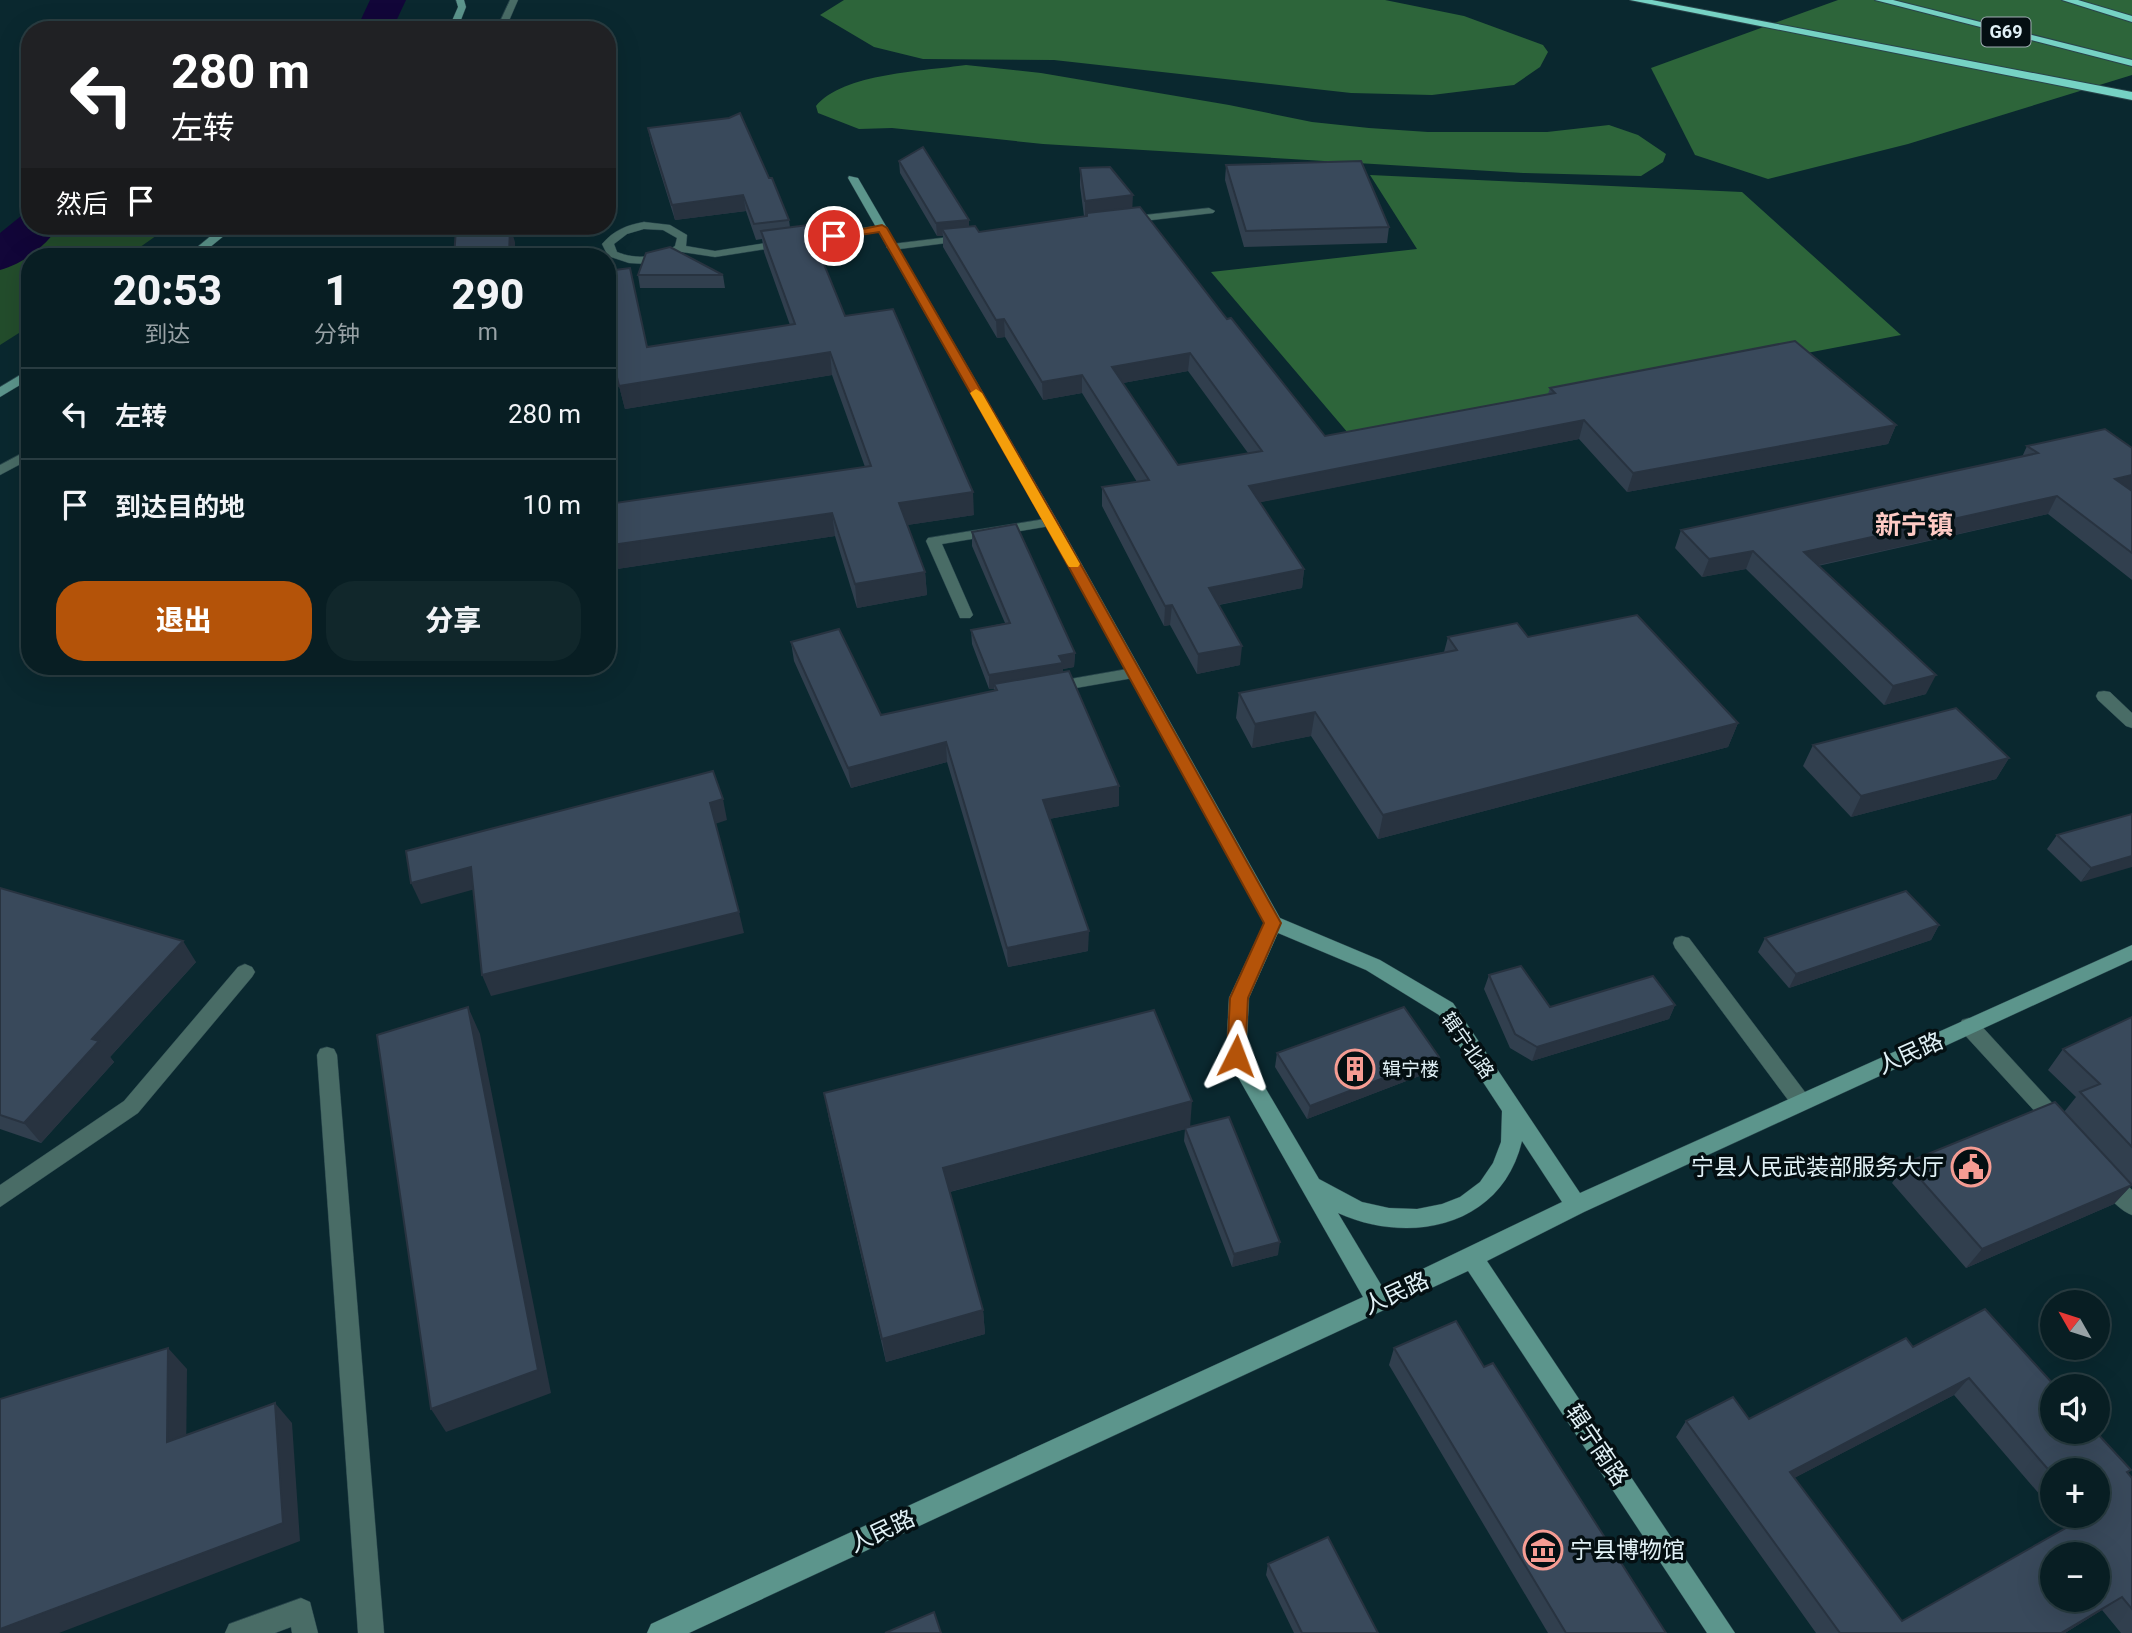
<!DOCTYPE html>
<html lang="zh">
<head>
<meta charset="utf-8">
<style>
  :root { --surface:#081e23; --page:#11272b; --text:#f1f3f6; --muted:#98a2a6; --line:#293c41; --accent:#b45309 }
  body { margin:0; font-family:Roboto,"Noto Sans SC",sans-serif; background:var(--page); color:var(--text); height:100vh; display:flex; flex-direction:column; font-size:26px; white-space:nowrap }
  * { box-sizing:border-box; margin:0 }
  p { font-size:23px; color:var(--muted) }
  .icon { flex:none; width:38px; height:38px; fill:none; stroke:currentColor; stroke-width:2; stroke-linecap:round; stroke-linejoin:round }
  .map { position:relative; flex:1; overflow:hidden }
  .details { position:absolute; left:21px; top:248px; width:595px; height:427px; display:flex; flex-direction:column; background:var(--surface); border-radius:28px; box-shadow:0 7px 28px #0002,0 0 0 2px var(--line) }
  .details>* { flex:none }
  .hud { position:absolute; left:21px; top:21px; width:595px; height:214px; border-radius:28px; box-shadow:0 7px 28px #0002,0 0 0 2px var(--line); background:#202124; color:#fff; overflow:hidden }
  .needle { width:46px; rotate:309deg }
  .tools { position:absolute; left:2040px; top:1290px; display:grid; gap:14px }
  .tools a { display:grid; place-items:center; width:70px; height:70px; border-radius:50%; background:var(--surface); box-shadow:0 7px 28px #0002,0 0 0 2px var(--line); font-size:35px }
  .pin { position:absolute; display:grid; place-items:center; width:60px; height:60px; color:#fff; margin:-30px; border:4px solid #fff; border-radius:50%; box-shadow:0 2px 7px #0007 }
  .me { position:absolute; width:77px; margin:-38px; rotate:3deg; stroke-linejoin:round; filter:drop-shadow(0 0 5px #0008) }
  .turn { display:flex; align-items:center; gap:24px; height:147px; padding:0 35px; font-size:32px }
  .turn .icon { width:91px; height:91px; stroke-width:2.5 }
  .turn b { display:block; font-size:49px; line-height:60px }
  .then { display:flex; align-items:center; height:66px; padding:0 35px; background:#0003; gap:14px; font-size:26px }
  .eta { display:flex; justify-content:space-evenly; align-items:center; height:119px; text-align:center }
  .eta b { font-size:42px; font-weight:800; line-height:49px }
  .cta { display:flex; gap:14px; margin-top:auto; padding:14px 35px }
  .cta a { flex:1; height:80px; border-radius:28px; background:var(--accent); color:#fff; font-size:28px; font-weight:800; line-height:80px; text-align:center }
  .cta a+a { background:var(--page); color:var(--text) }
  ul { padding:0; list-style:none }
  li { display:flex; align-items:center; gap:21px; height:91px; padding:0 35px; border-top:2px solid var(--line) }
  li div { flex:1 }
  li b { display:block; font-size:26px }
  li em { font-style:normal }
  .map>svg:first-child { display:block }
  .green { fill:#234d2c }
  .forest { fill:#2d653a }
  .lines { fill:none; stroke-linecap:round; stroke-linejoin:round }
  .river { fill:#120639; fill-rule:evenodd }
  .lane-casing { stroke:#28444b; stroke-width:1 }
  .street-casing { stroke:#28444b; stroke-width:1 }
  .secondary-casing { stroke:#28444b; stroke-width:1 }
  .highway-casing { stroke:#28444b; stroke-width:2 }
  .lane { fill:#496c66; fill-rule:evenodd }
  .street { fill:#496c66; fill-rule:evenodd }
  .secondary { fill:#5c958c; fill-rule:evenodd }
  .highway { fill:#76d2c4; fill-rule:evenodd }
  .wall { fill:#313f4e; fill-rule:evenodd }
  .shaded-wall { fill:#283340 }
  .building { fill:#39495b; stroke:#283340; stroke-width:2; fill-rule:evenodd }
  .route { fill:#b45309; stroke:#753606; stroke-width:2 }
  .slow { fill:#f59e0b }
  .labels { text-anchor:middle; stroke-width:7; stroke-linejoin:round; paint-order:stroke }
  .shield { fill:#040f12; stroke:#9fadb2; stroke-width:2 }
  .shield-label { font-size:18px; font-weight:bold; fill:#e1f1f6 }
  .street-label { font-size:19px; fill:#e1f1f6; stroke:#040f12 }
  .poi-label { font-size:19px; fill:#e1f1f6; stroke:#040f12; text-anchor:start }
  .near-street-label { font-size:23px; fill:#e1f1f6; stroke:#040f12 }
  .near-poi-label { font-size:23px; fill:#e1f1f6; stroke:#040f12; text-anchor:end }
  .district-label { font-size:26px; font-weight:bold; fill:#fecac4; stroke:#040f12 }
</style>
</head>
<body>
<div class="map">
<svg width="2132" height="1633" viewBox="0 0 2132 1633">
  <rect width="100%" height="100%" fill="#0a282f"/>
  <path class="green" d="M30 219V226H170L126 257H30V326L0 345V238Z"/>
  <g class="forest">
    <path d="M844 0H1385L1464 16 1543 45 1548 52 1540 67 1514 85 1432 95 1351 93 1054 60 923 59 874 47 820 15Z"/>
    <path d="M1838 0H2132V75L1908 144 1768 179 1695 155 1651 68Z"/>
    <path d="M966 65 1041 73 1229 105 1312 122 1369 128 1428 132H1547L1609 125 1638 135 1666 154 1663 162 1641 176 1523 173 1043 144 892 128 859 129 818 113 816 106C843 73 925 71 966 65Z"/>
    <path d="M1370 175 1742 192 1901 335 1354 440 1211 272 1417 249Z"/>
  </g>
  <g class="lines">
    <g class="river">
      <path d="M370 0H406L392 30H356Z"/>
      <path d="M30 214V226H59C46 246 23 264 0 270V233L21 216Z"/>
    </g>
    <defs>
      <g id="lane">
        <path d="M510 0H518L505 30H496Z"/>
        <path d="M644 222 670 225 687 235 686 246 715 251 882 225 888 228 882 231 715 257 682 252 668 259 647 264 629 263 608 256 602 244C614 230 627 225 644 222ZM644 229 663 230 677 238 675 246C657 258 637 260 617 252L614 244 627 234Z"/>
        <path d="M1051 518 1058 522 1056 525 942 544 973 615 970 618H960L926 541 928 538Z"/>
        <path d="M1133 668 1141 673 1139 677 1053 692 1045 687 1053 682Z"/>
        <path d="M2104 691 2110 692 2132 713V728L2126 726 2098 700 2096 696 2098 692Z"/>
        <path d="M1682 936 1689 938 1808 1096 1811 1102 1808 1108 1801 1111 1794 1108 1675 948 1673 943 1675 938Z"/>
        <path d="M1969 1018 1976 1020 2066 1118 2069 1124 2066 1130 2059 1133 2052 1130 1962 1032 1959 1026 1962 1020Z"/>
        <path d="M2108 1170 2116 1172 2132 1190V1215C2118 1210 2103 1192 2097 1179L2100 1172Z"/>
        <path d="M301 1598 310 1602 318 1633H292L291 1627 275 1633H225L229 1624Z"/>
      </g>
      <g id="street">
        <path d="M1209 208 1215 211 1213 213 1126 223 1120 220 1126 217Z"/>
        <path d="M966 235 970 236V240L892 250 886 247 892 244Z"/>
        <path d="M30 449V459L0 475V465Z"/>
        <path d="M245 964 252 967 255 972 252 977 138 1113 0 1207V1185L124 1101 238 967Z"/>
        <path d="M327 1047 334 1049 337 1055 384 1633H358L317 1055 320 1049Z"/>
      </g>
      <g id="secondary">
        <path d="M456 0H464L466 7 457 30H448L458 7Z"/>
        <path d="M849 176 858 178 1058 522 1280 918 1380 960 1453 1003 1580 1193 2132 945V960L1584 1212 1487 1261 1735 1633H1707L1468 1271 689 1633H647L651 1624 1363 1297 1226 1056 1229 998 1264 923 1044 522 848 178ZM1278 933 1366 970 1439 1015 1502 1111 1501 1142 1493 1163 1480 1182 1460 1197 1442 1204 1417 1209 1389 1208 1362 1202 1319 1179 1246 1055 1249 998ZM1522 1141 1562 1202 1383 1288 1338 1213C1411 1246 1502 1226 1522 1141Z"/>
        <path d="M223 226H236L198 257H185Z"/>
        <path d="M30 369V379L0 397V387Z"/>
      </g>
      <g id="highway">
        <path d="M1630 0H1652L2132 92V100Z"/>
        <path d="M1875 0H1893L2132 60V66Z"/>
        <path d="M2062 0H2078L2132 16V22Z"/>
      </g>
    </defs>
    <use href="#lane" class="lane-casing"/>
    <use href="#street" class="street-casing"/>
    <use href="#secondary" class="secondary-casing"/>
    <use href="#highway" class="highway-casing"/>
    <use href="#lane" class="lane"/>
    <use href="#street" class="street"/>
    <use href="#secondary" class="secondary"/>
    <use href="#highway" class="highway"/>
  </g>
  <g class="wall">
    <path d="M648 128 769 178 789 220 790 227 845 316 974 515 907 525 925 572 927 595 857 608 835 536 617 569 865 467 832 375 625 409 611 354H607V271L647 347 790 325 764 252 762 239 756 240 746 211 675 220 651 143Z"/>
    <path d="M899 161 969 220V226L979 232 1084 216 1080 186V168L1132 208 1227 319 1325 436 1548 394 1550 388 1896 425 1888 444 1627 492 1579 439 1260 502 1304 569 1302 588 1219 605 1240 665 1197 674 1170 625 1164 626 1102 506V487L1137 482 1082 393 1043 400 1005 337 997 338 943 247V236H937L900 173ZM1188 371 1248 453 1178 465 1123 383Z"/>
    <path d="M1226 165 1389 227 1387 243 1244 247 1225 180Z"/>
    <path d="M638 275H723L725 288H640Z"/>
    <path d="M2027 446 2132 448V580L2048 514 1818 566 1926 694 1884 705 1746 569 1702 577 1675 548 1681 530 2022 457Z"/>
    <path d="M972 532 1075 653 1074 667 1063 669V673L1119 806 1049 819 1088 951 1008 967 947 762 851 788 794 661 791 642 881 715 995 691 994 689H989L972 644 971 630 1005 623 972 546Z"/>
    <path d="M1448 637H1528L1738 723 1728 747 1378 839 1311 736 1252 748 1236 718 1239 693 1444 652Z"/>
    <path d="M1813 745 2009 758 1996 779 1851 817 1803 766Z"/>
    <path d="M2132 814 2081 882 2047 849 2057 835Z"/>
    <path d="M0 888 196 962 110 1057 114 1062 41 1143 0 1129Z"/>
    <path d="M1939 925 1931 940 1789 988 1758 952 1765 938Z"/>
    <path d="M1489 975 1550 1007 1675 1005 1669 1019 1532 1061 1510 1048 1484 989Z"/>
    <path d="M2132 1017V1186L2131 1185 2114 1204 1966 1268 1892 1183 1906 1163 2064 1112 2076 1097 2048 1070 2063 1049Z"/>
    <path d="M1277 1053 1435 1070 1307 1119 1275 1067Z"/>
    <path d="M824 1093 1190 1126 1278 1255 1232 1267 1184 1141 1185 1129 950 1192 983 1310 985 1334 886 1362 829 1119Z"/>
    <path d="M1985 1309 2132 1478V1633H2121L2102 1610 2065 1633H1816L1676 1437 1686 1421 1749 1419 1913 1347ZM1954 1395 2053 1510V1470L2098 1516H2058L2067 1527 1902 1621 1794 1478Z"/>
    <path d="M1394 1348 1484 1367 1666 1633H1548L1389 1365Z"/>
    <path d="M1268 1564 1378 1633H1294L1266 1575Z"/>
  </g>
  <g class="shaded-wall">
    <path d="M743 195 746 211 675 220 672 205Z"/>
    <path d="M1133 195 1132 214 1085 219V201Z"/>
    <path d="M969 220V233L942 229 943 236H937L936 223Z"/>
    <path d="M510 226 515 242V257H509Z"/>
    <path d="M1004 319 1005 337 997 338 996 320Z"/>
    <path d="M607 335 611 354H607Z"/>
    <path d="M830 352 832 375 625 409 619 386Z"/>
    <path d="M1190 353 1188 371 1112 385V367Z"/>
    <path d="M1082 375V393L1043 400 1042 382Z"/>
    <path d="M1584 420 1579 439 1247 505 1249 486Z"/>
    <path d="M1896 425 1888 444 1627 492 1633 473Z"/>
    <path d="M2132 475V491L2115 479Z"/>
    <path d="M973 492 974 515 901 526 899 503Z"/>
    <path d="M2057 496 2048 514 1796 570 1804 552Z"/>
    <path d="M832 513 835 536 617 569 612 545Z"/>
    <path d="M1753 551 1746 569 1702 577 1709 559Z"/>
    <path d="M1304 569 1302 588 1207 607 1209 588Z"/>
    <path d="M925 572 927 595 857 608 855 584Z"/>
    <path d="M1172 605 1170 625 1164 626 1165 606Z"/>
    <path d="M1242 646 1240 665 1197 674 1198 654Z"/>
    <path d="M1075 653 1074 667 1063 669V677L994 684V689H989V675L1059 656Z"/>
    <path d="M1936 675 1926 694 1884 705 1893 686Z"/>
    <path d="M1315 712 1311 736 1252 748 1255 724Z"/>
    <path d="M1738 723 1728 747 1378 839 1383 815Z"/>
    <path d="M946 742 947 762 851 788 848 768Z"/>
    <path d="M2009 758 1996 779 1851 817 1861 796Z"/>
    <path d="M1119 786V806L1043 820V800Z"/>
    <path d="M723 799 727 820 715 824 710 803Z"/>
    <path d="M2132 856V867L2081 882 2091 868Z"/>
    <path d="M471 867 479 888 421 904 411 883Z"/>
    <path d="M739 912 744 933 491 996 482 975Z"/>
    <path d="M1939 925 1931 940 1789 988 1796 974Z"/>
    <path d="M1089 931 1088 951 1008 967 1007 948Z"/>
    <path d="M183 941 196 962 110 1057 114 1062 41 1143 24 1123 92 1039Z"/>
    <path d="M1675 1005 1669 1019 1532 1061 1537 1047Z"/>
    <path d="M468 1007 480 1034 551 1393 446 1432 431 1409Z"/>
    <path d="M1439 1057 1435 1070 1307 1119 1310 1106Z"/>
    <path d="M1192 1101 1190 1128 945 1193 943 1168Z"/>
    <path d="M2132 1185 2114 1204 1966 1268 1982 1249Z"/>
    <path d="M1280 1242 1278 1255 1232 1267 1234 1254Z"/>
    <path d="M983 1310 985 1334 886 1362 882 1339Z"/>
    <path d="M168 1348 187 1369 186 1462 167 1442Z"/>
    <path d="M1969 1378 1954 1395 1777 1487 1790 1472Z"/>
    <path d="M275 1403 292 1423 300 1541 59 1633H0V1629Z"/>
    <path d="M2122 1597 2102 1610 2065 1633H2061Z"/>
  </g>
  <g class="building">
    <path d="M740 113 769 178H772L789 220 754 224 743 195 672 205 648 128 729 118Z"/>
    <path d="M923 147 969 220 936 223 899 161Z"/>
    <path d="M1361 161 1389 227 1246 231 1226 165Z"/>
    <path d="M1110 167 1133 195 1085 201 1080 168Z"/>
    <path d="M1140 207 1227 319 1231 318 1325 436 1555 393 1550 388 1795 341 1896 425 1633 473 1584 420 1249 486 1304 569 1209 588 1242 646 1198 654 1172 605 1165 606 1102 487 1149 480 1082 375 1042 382 1004 319 996 320 942 229 975 226 979 232 1087 216V213ZM1190 353 1262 451 1178 465 1112 367Z"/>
    <path d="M808 225 845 316 893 309 973 492 899 503 925 572 855 584 832 513 612 545 608 504 871 466 830 352 619 386 607 335V271L630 268 647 347 795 324 761 231Z"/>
    <path d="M485 226H510L509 257H454L456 229Z"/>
    <path d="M670 247 723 275H638L646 253Z"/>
    <path d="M2105 429 2132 448V475L2115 479 2132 491V553L2057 496 1804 552 1936 675 1893 686 1753 551 1709 559 1681 530 2038 453 2027 446Z"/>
    <path d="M1016 524 1075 653 1059 656 1063 663 989 675 971 630 1010 623 972 532Z"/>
    <path d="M1637 615 1738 723 1383 815 1315 712 1255 724 1239 693 1457 650 1448 637 1517 623 1528 637Z"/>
    <path d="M839 629 881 715 997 690 994 684 1069 671 1119 786 1043 800 1089 931 1007 948 946 742 848 768 791 642Z"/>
    <path d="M1956 708 2009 758 1861 796 1813 745Z"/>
    <path d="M713 771 723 799 710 803 739 912 482 975 471 867 411 883 406 851Z"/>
    <path d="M2132 814V856L2091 868 2057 835Z"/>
    <path d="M0 888 183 941 92 1039 99 1041 24 1123 0 1115Z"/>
    <path d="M1906 891 1939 925 1796 974 1765 938Z"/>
    <path d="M1521 966 1550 1007 1653 976 1675 1005 1537 1047 1515 1034 1489 975Z"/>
    <path d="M468 1007 538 1370 431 1409 377 1035Z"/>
    <path d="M1404 1007 1439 1057 1310 1106 1277 1053Z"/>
    <path d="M1154 1010 1192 1101 943 1168 983 1310 882 1339 824 1093Z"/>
    <path d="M2132 1017V1147L2080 1092 2100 1084 2063 1049Z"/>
    <path d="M2055 1102 2132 1185 1982 1249 1906 1163Z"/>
    <path d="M1229 1117 1280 1242 1234 1254 1185 1128Z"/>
    <path d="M1985 1309 2055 1386H2053V1432H2096L2131 1470 2127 1472 2132 1478V1609L2122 1597 2061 1633H1840L1686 1421 1733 1397 1749 1419 1906 1338 1913 1347ZM1969 1378 2053 1475V1470H2098V1516H2087L1902 1621 1790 1472ZM2053 1554H2098V1600H2053Z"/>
    <path d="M1456 1321 1484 1367 1493 1363 1666 1633H1566L1394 1348Z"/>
    <path d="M168 1348 167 1442 275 1403 283 1523 0 1629V1399Z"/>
    <path d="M1328 1537 1378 1633H1302L1268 1564Z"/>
    <path d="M934 1612 941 1633H885Z"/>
  </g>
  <path class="route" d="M882 225 887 228 1057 522 1281 923 1248 998 1245 1056 1243 1062 1236 1064 1230 1062 1227 1056 1230 998 1264 923 1044 522 879 232 834 239 829 236Z"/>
  <path class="slow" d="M976 389 982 393 1080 564 1078 567H1069L1067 564 970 393Z"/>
  <defs>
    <symbol id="building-ring" viewBox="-11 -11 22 22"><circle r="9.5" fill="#040f12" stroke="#f59c93" stroke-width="1.5"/><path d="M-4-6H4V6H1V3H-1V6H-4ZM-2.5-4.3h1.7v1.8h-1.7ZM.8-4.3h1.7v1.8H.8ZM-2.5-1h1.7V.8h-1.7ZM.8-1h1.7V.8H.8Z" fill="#f59c93"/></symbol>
    <symbol id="civic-ring" viewBox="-11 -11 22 22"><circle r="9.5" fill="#040f12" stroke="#f59c93" stroke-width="1.5"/><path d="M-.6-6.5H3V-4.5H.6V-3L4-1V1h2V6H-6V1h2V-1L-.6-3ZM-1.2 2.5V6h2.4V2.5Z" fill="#f59c93"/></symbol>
    <symbol id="museum-ring" viewBox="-11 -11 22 22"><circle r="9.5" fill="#040f12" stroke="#f59c93" stroke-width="1.5"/><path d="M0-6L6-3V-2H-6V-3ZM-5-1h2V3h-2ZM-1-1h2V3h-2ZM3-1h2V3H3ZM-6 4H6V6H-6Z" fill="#f59c93"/></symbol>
  </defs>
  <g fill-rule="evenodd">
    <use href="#building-ring" x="1333" y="1047" width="44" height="44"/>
    <use href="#civic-ring" x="1949" y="1145" width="44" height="44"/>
    <use href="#museum-ring" x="1521" y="1528" width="44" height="44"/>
  </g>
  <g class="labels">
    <rect class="shield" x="1981.5" y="17.5" width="49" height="29" rx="5"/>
    <g class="shield-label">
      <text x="2006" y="38">G69</text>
    </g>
    <g class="street-label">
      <text transform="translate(1468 1045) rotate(55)" y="7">辑宁北路</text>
    </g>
    <g class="poi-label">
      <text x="1382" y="1076">辑宁楼</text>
    </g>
    <g class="near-street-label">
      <text transform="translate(1910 1053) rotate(-24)" y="8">人民路</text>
      <text transform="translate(1396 1293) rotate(-25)" y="8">人民路</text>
      <text transform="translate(1597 1445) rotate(56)" y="8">辑宁南路</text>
      <text transform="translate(882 1531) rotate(-25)" y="8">人民路</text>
    </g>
    <g class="near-poi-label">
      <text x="1944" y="1175">宁县人民武装部服务大厅</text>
      <text x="1570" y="1558" text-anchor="start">宁县博物馆</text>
    </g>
    <g class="district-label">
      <text x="1914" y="534">新宁镇</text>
    </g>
  </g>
</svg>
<div class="tools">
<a><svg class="needle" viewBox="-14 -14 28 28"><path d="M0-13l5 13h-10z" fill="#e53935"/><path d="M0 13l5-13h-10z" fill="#98a2a6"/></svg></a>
<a><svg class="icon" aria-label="sound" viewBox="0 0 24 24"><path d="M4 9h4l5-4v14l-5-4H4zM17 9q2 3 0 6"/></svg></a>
<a>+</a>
<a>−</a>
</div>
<div class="pin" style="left:834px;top:236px;background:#d93025"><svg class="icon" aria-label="arrive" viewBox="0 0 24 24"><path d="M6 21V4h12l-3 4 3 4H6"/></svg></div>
<svg class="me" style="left:1236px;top:1056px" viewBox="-20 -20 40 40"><path d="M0-17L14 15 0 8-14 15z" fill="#b45309" stroke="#fff" stroke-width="4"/></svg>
<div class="hud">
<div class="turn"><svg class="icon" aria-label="left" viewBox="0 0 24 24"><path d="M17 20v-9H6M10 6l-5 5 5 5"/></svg><div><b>280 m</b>左转</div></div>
<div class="then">然后<svg class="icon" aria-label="arrive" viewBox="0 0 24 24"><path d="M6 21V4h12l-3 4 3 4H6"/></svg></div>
</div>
<section class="details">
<div class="eta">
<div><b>20:53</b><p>到达</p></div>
<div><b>1</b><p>分钟</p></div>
<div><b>290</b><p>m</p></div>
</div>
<ul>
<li><svg class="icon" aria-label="left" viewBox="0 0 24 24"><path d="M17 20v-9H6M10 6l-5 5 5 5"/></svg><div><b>左转</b></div><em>280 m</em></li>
<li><svg class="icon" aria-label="arrive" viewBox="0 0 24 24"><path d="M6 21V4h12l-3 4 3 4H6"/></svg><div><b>到达目的地</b></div><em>10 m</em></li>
</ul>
<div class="cta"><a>退出</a><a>分享</a></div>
</section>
</div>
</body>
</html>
